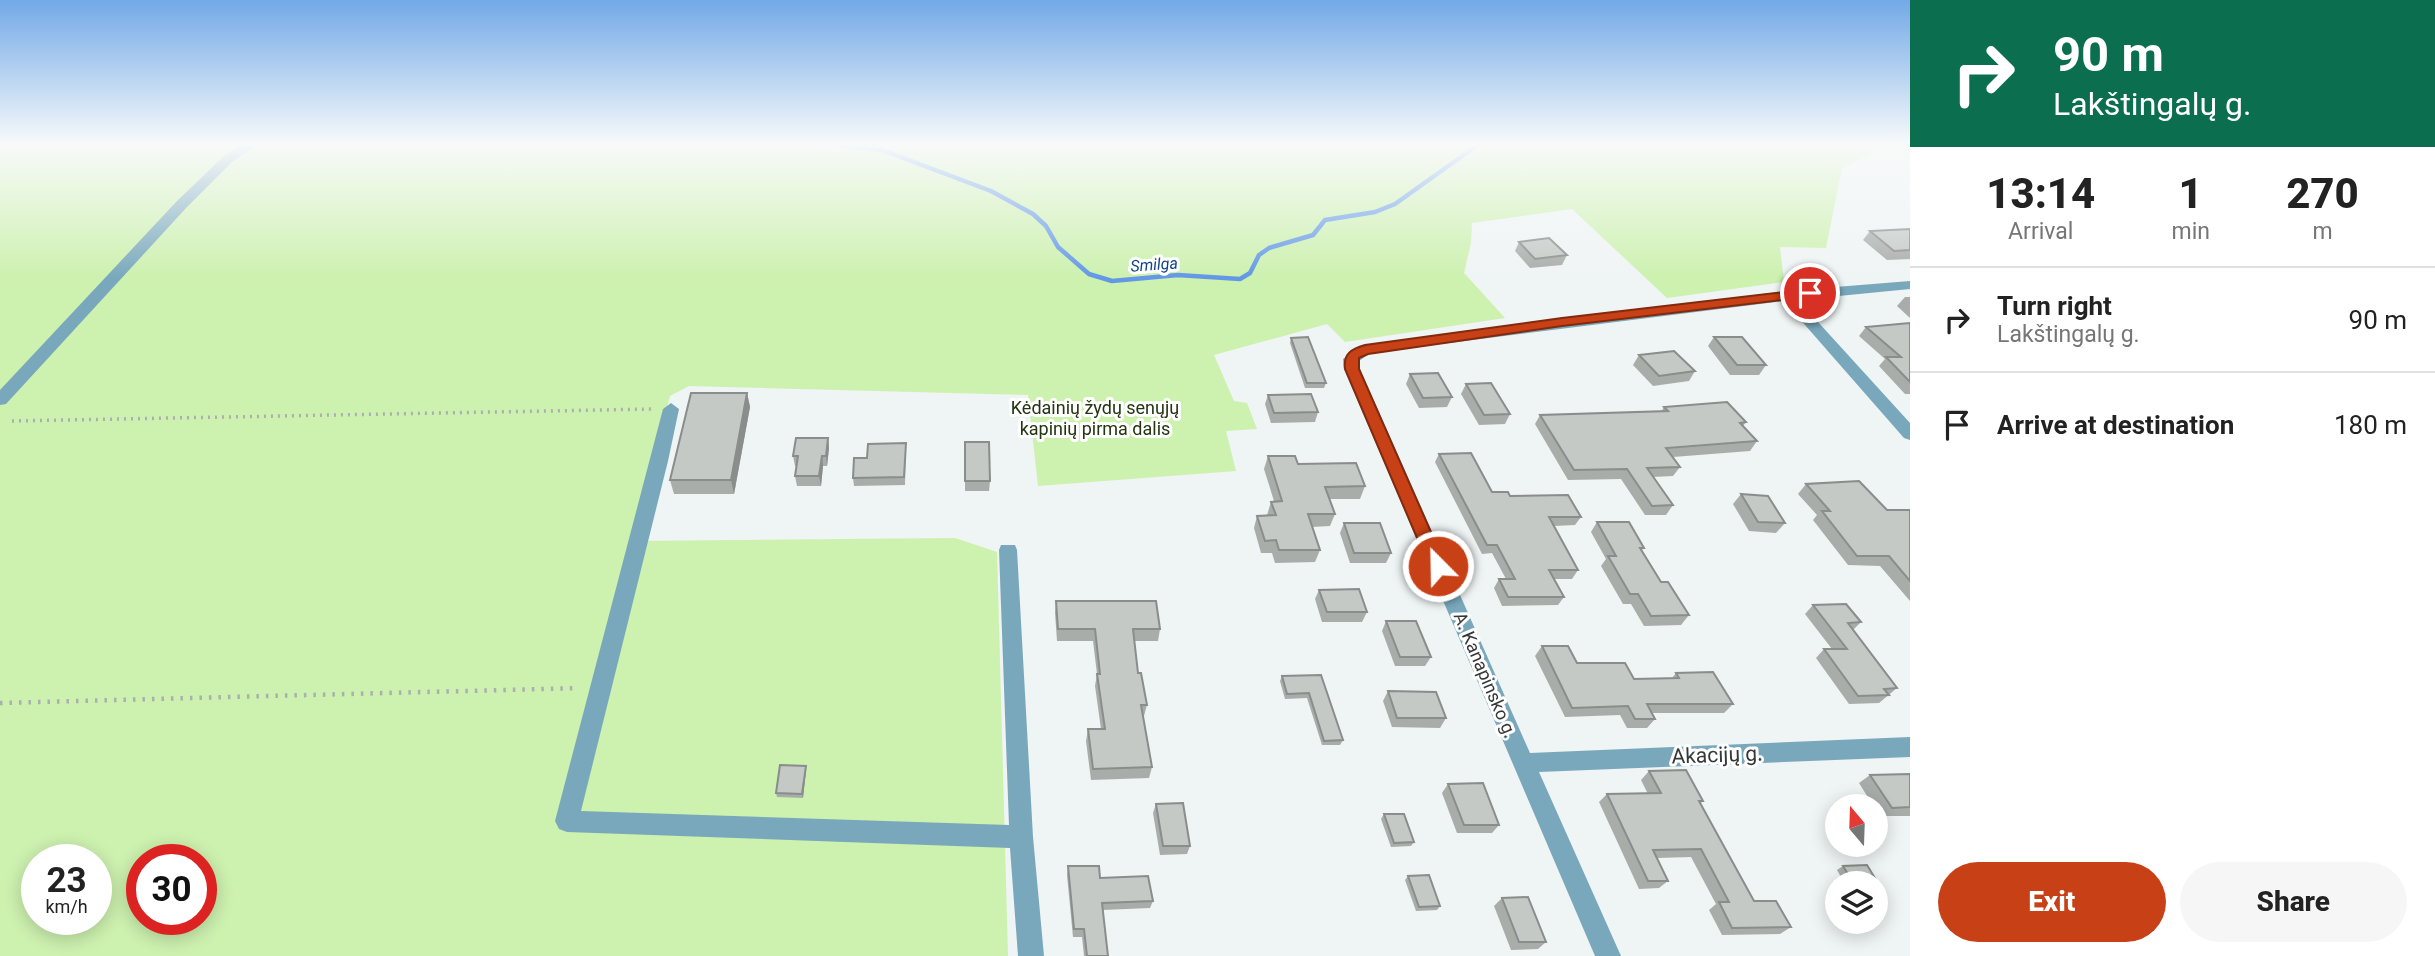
<!DOCTYPE html>
<html lang="en">
<head>
<meta charset="utf-8">
<style>
  :root { --surface:#fff; --page:#f6f6f6; --text:#222; --muted:#767676; --line:#e0e0e0; --accent:#c84015 }
  body { margin:0; font-family:Roboto,sans-serif; background:var(--page); color:var(--text); height:100vh; display:flex; flex-direction:column; font-size:26px; white-space:nowrap }
  * { box-sizing:border-box; margin:0 }
  p { font-size:23px; color:var(--muted) }
  .icon { flex:none; width:38px; height:38px; fill:none; stroke:currentColor; stroke-width:2; stroke-linecap:round; stroke-linejoin:round }
  .map { position:relative; flex:1; overflow:hidden }
  .panel { display:flex; flex-direction:column; background:var(--surface); width:525px }
  .panel>* { flex:none }
  .banner { background:#0b6e4f; color:#fff; overflow:hidden }
  .needle { width:46px; rotate:341deg }
  .controls { position:absolute; left:1825px; top:794px; display:grid; gap:14px }
  .controls a { display:grid; place-items:center; width:63px; height:63px; border-radius:50%; background:var(--surface); box-shadow:0 4px 18px #0003; font-size:35px }
  .speed { position:absolute; left:21px; top:844px; display:flex; gap:14px; font-size:35px; font-weight:700; text-align:center }
  .speed>* { display:grid; place-content:center; width:91px; height:91px; border-radius:50%; background:var(--surface); box-shadow:0 4px 18px #0003; line-height:1 }
  .speed small { font-size:18px; font-weight:400 }
  .speed .limit { border:10px solid #d22; background:#fff; color:#111 }
  .pin { position:absolute; display:grid; place-items:center; width:60px; height:60px; color:#fff; margin:-30px; border:4px solid #fff; border-radius:50%; box-shadow:0 2px 7px #0007 }
  .me { position:absolute; width:77px; margin:-38px; rotate:337deg; stroke-linejoin:round; filter:drop-shadow(0 0 5px #0008) }
  .turn { display:flex; align-items:center; gap:24px; height:147px; padding:0 28px; font-size:32px }
  .turn .icon { width:91px; height:91px; stroke-width:2.5 }
  .turn b { display:block; font-size:49px; line-height:60px }
  .eta { display:flex; justify-content:space-evenly; align-items:center; height:119px; text-align:center }
  .eta b { font-size:42px; font-weight:800; line-height:49px }
  .button { display:flex; gap:14px; margin-top:auto; padding:14px 28px }
  .button a { flex:1; height:80px; border-radius:42px; background:var(--accent); color:#fff; font-size:28px; font-weight:800; line-height:80px; text-align:center }
  .button a+a { background:var(--page); color:var(--text) }
  ul { padding:0; list-style:none }
  li { display:flex; align-items:center; gap:21px; height:105px; padding:0 28px; border-top:2px solid var(--line) }
  li div { flex:1 }
  li b { display:block; font-size:26px }
  li em { font-style:normal }
  main { display:flex; flex:1; min-height:0 }
  .map>svg:first-child { display:block }
  .green { fill:#cdf1af; fill-rule:evenodd }
  .lines { fill:none; stroke-linecap:round; stroke-linejoin:round }
  .stream { stroke:#6298e6; stroke-width:4.5 }
  .path-far1 { stroke:#abafaf; stroke-width:3.5; stroke-dasharray:2 5; stroke-linecap:butt }
  .path { stroke:#abafaf; stroke-width:4.5; stroke-dasharray:2.5 7; stroke-linecap:butt }
  .minor { fill:#79a8bc; fill-rule:evenodd }
  .wall { fill:#a9adaa }
  .shaded-wall { fill:#898d8b }
  .building { fill:#c4c9c6; stroke:#898d8b; stroke-width:2 }
  .route { fill:#c84015; stroke:#822a0e; stroke-width:2 }
  .labels { text-anchor:middle; stroke-width:6; stroke-linejoin:round; paint-order:stroke }
  .far-water-label { font-size:16px; font-style:italic; fill:#0e4387; stroke:#fff }
  .park-label { font-size:18px; fill:#243611; stroke:#fff }
  .street-label { font-size:18px; fill:#363838; stroke:#fff }
  .near-street-label { font-size:21px; fill:#363838; stroke:#fff }
</style>
</head>
<body>
<main>
<div class="map">
<svg width="1910" height="956" viewBox="0 0 1910 956">
  <rect width="100%" height="100%" fill="#eff4f4"/>
  <path class="green" d="M0 144 432 148 435 144H1910L1879 150 1842 168 1826 248 1780 247 1784 282 1667 298 1572 209 1472 223 1471 243 1464 273 1505 318 1345 342 1327 324 1214 355 1234 401 1247 403 1257 429 1226 431 1236 471 1038 486 1028 395 689 386 670 396 633 541 955 538 997 552 1008 956H0ZM37 859H96V919H37ZM142 859H201V919H142Z"/>
  <g class="lines">
    <path class="stream" d="M828 144 882 150 991 191 1033 214 1046 226 1058 247 1089 274 1112 281 1178 275 1240 279 1250 273 1259 255 1269 248 1313 235 1325 220 1375 212 1395 204 1479 144"/>
    <path class="path-far1" d="M12 421 654 409"/>
    <path class="path" d="M0 703 579 688"/>
    <g class="minor">
      <path d="M243 144H258L232 162 187 207 6 404 0 405V390L177 201 224 156Z"/>
      <path d="M1910 281V289L1798 300 1910 423V440L1904 438 1784 301 1433 345 1369 354 1359 361 1360 369 1530 753 1910 737V757L1539 772 1621 956H1595L1344 369 1343 359 1365 345 1433 336 1786 291Z"/>
      <path d="M671 403 679 409 668 461 581 811 1009 825 999 550 1001 545H1015L1017 550 1033 837 1044 956H1018L1010 848 567 832 559 829 555 821 663 409Z"/>
    </g>
  </g>
  <g class="wall">
    <path d="M1910 229V259L1887 260 1863 240 1870 231Z"/>
    <path d="M1519 242 1567 255 1562 265 1530 268 1515 251Z"/>
    <path d="M1905 297H1910V318L1897 306Z"/>
    <path d="M1910 323V394H1905L1879 366 1885 359 1859 336 1866 327Z"/>
    <path d="M1714 337 1766 365 1759 375H1730L1708 346Z"/>
    <path d="M1291 338 1326 383 1324 388H1305L1290 343Z"/>
    <path d="M1639 355 1695 371 1689 381 1653 386 1633 365Z"/>
    <path d="M1410 374 1452 397 1447 407 1419 408 1406 384Z"/>
    <path d="M1466 384 1510 414 1505 424 1479 425 1461 394Z"/>
    <path d="M747 393 750 407 734 494H674L670 480Z"/>
    <path d="M1268 395 1318 412 1315 422 1271 423 1265 404Z"/>
    <path d="M1664 407 1746 422 1743 426 1757 441 1750 451 1673 457 1680 467 1673 476 1653 477 1673 505 1666 515H1645L1621 479 1568 480 1535 424 1540 415 1661 412Z"/>
    <path d="M828 438 829 448 827 466H823L821 486H797L795 476 797 466H795L793 456Z"/>
    <path d="M965 442 990 481 989 491H965Z"/>
    <path d="M906 443 905 485 854 486 853 478 867 458Z"/>
    <path d="M1439 454 1492 492 1510 496 1581 517 1575 525 1554 526 1578 570 1572 579H1554L1564 597 1558 605 1502 606 1494 588 1499 579H1506L1492 553 1482 554 1435 462Z"/>
    <path d="M1268 456 1298 464 1365 486 1360 499H1330L1335 514 1330 526 1312 527 1320 550 1315 562 1275 563 1272 553H1261L1254 528 1257 516 1267 515 1271 502 1274 501 1264 469Z"/>
    <path d="M1806 484 1887 510H1910V601L1880 566 1848 565 1813 520 1817 515 1798 494Z"/>
    <path d="M1741 494 1785 523 1776 533 1749 531 1733 504Z"/>
    <path d="M1597 522 1644 548 1642 550 1661 582 1689 615 1681 625 1644 626 1631 604H1623L1601 566 1606 559 1591 532Z"/>
    <path d="M1344 523 1391 553 1386 563H1350L1340 533Z"/>
    <path d="M1319 590 1367 612 1362 622H1322L1315 599Z"/>
    <path d="M1056 601 1160 629 1158 641H1134L1138 673 1147 705 1144 716H1143L1152 767 1149 778 1091 780 1086 741 1088 729H1101L1095 686 1097 674 1093 641H1057L1055 613Z"/>
    <path d="M1813 605 1861 622 1853 630 1897 688 1879 703 1849 704 1816 658 1824 649H1832L1805 614Z"/>
    <path d="M1386 621 1431 657 1425 666H1395L1382 631Z"/>
    <path d="M1542 646 1577 663 1634 679 1672 678 1676 673 1733 704 1724 713H1652L1655 719 1647 728H1627L1620 715 1565 717 1535 656Z"/>
    <path d="M1321 675 1343 740 1340 745H1322L1307 698 1285 699 1280 681 1282 676Z"/>
    <path d="M1388 691 1446 718 1440 728 1392 727 1383 701Z"/>
    <path d="M806 766V770L803 798 777 797 776 793Z"/>
    <path d="M1649 771 1703 801 1700 804 1754 901 1791 927 1780 934 1722 935 1709 910 1716 904 1691 857 1657 858 1668 881 1659 888 1639 889 1599 802 1607 794H1648L1641 780Z"/>
    <path d="M1910 774V816H1881L1876 809V807H1874L1859 783 1870 775Z"/>
    <path d="M1448 784 1499 825 1492 833H1457L1442 793Z"/>
    <path d="M1156 804 1190 846 1187 854 1160 855 1153 813Z"/>
    <path d="M1384 814 1414 842 1411 846 1391 847 1381 819Z"/>
    <path d="M1068 866 1100 878 1153 901 1150 908 1103 910 1108 956H1084L1082 937H1073L1067 875Z"/>
    <path d="M1843 866 1879 885 1876 887V884H1845L1837 870Z"/>
    <path d="M1408 876 1440 906 1437 910 1416 911 1405 880Z"/>
    <path d="M1502 898 1546 942 1538 949 1511 950 1494 906Z"/>
  </g>
  <g class="shaded-wall">
    <path d="M747 393 750 407 734 494 731 480Z"/>
    <path d="M828 438 829 448 827 466 826 456Z"/>
    <path d="M822 456 823 466 821 486 819 476Z"/>
    <path d="M806 766V770L803 798 802 794Z"/>
  </g>
  <g class="building">
    <path d="M1910 229V250L1894 251 1870 231Z"/>
    <path d="M1549 238 1567 255 1535 259 1519 242Z"/>
    <path d="M1910 323V382L1886 357H1901L1866 327Z"/>
    <path d="M1308 337 1326 383H1307L1291 338Z"/>
    <path d="M1714 337H1742L1766 365H1737Z"/>
    <path d="M1674 351 1695 371 1659 376 1639 355Z"/>
    <path d="M1438 373 1452 397 1423 398 1410 374Z"/>
    <path d="M1491 383 1510 414 1484 415 1466 384Z"/>
    <path d="M691 393H747L731 480H670Z"/>
    <path d="M1311 394 1318 412 1274 413 1268 395Z"/>
    <path d="M1727 402 1746 422 1740 423 1757 441 1666 448 1680 467 1647 468 1673 505 1652 506 1627 469 1574 470 1540 415 1668 411 1664 407Z"/>
    <path d="M796 438H828L826 456H822L819 476H795L798 456H793Z"/>
    <path d="M965 442H989L990 481H965Z"/>
    <path d="M906 443 904 477 853 478 854 458H867L868 444Z"/>
    <path d="M1471 453 1492 492H1508L1510 496 1568 495 1581 517H1549L1578 570H1549L1564 597H1508L1499 579H1515L1497 545H1487L1439 454Z"/>
    <path d="M1268 456H1295L1298 464 1356 463 1365 486 1325 487 1335 514H1308L1320 550H1279L1276 540 1265 541 1257 516 1276 515 1271 502 1282 501Z"/>
    <path d="M1859 481 1887 510H1910V581L1889 556H1857L1822 511H1830L1806 484Z"/>
    <path d="M1741 494 1768 496 1785 523 1758 522Z"/>
    <path d="M1597 522H1629L1644 548H1640L1661 582H1668L1689 615 1651 616 1638 594H1630L1608 556H1616Z"/>
    <path d="M1344 523H1380L1391 553H1354Z"/>
    <path d="M1359 589 1367 612H1327L1319 590Z"/>
    <path d="M1056 601H1156L1160 629H1133L1138 673H1141L1147 705H1141L1152 767 1093 769 1088 729H1105L1097 674H1100L1095 629H1058Z"/>
    <path d="M1846 604 1861 622 1848 623 1897 688 1884 689 1889 695 1858 696 1824 649H1847L1813 605Z"/>
    <path d="M1386 621H1416L1431 657H1400Z"/>
    <path d="M1542 646H1568L1577 663H1625L1634 679 1679 678 1676 673 1713 672 1733 704H1647L1655 719H1635L1628 706 1572 708Z"/>
    <path d="M1321 675 1343 740 1324 741 1309 693 1287 694 1282 676Z"/>
    <path d="M1388 691 1436 692 1446 718H1397Z"/>
    <path d="M780 765 806 766 802 794 776 793Z"/>
    <path d="M1686 770 1703 801H1699L1754 901H1776L1791 927 1732 928 1719 902H1729L1701 849 1653 850 1668 881H1648L1607 794 1661 793 1649 771Z"/>
    <path d="M1910 774V807L1892 808 1870 775Z"/>
    <path d="M1483 783 1499 825H1464L1448 784Z"/>
    <path d="M1183 803 1190 846H1163L1156 804Z"/>
    <path d="M1384 814H1404L1414 842 1394 843Z"/>
    <path d="M1867 865 1879 885 1854 884 1843 866Z"/>
    <path d="M1068 866H1099L1100 878 1148 876 1153 901 1102 903 1108 956H1087L1084 929H1074Z"/>
    <path d="M1429 875 1440 906 1419 907 1408 876Z"/>
    <path d="M1528 897 1546 942H1519L1502 898Z"/>
  </g>
  <linearGradient id="sky" x2="0" y2="1"><stop stop-color="#72a9e7"/><stop offset="0.52" stop-color="#f8fafa"/><stop offset="1" stop-color="#f8fafa" stop-opacity="0"/></linearGradient>
  <rect width="1910" height="278" fill="url(#sky)"/>
  <path class="route" d="M1810 289 1815 290V296L1562 326 1368 354 1359 358V369L1446 566 1444 571H1432L1429 566 1345 369C1343 354 1351 349 1365 345L1562 318Z"/>
  <g class="labels">
    <g class="far-water-label">
      <text transform="translate(1154 264) rotate(-4)" y="6">Smilga</text>
    </g>
    <g class="park-label">
      <text x="1095" y="414">Kėdainių žydų senųjų<tspan x="1095" dy="21">kapinių pirma dalis</tspan></text>
    </g>
    <g class="street-label">
      <text transform="translate(1485 675) rotate(67)" y="6">A. Kanapinsko g.</text>
    </g>
    <g class="near-street-label">
      <text transform="translate(1717 755) rotate(-2)" y="7">Akacijų g.</text>
    </g>
  </g>
</svg>
<div class="controls">
<a><svg class="needle" viewBox="-14 -14 28 28"><path d="M0-13l5 13h-10z" fill="#e53935"/><path d="M0 13l5-13h-10z" fill="#767676"/></svg></a>
<a><svg class="icon" aria-label="layers" viewBox="0 0 24 24"><path d="M12 4l9 5-9 5-9-5zM3 14l9 5 9-5"/></svg></a>
</div>
<div class="speed"><div>23<small>km/h</small></div><div class="limit">30</div></div>
<div class="pin" style="left:1810px;top:293px;background:#d93025"><svg class="icon" aria-label="arrive" viewBox="0 0 24 24"><path d="M6 21V4h12l-3 4 3 4H6"/></svg></div>
<svg class="me" style="left:1438px;top:566px" viewBox="-20 -20 40 40"><circle r="17" fill="#c84015" stroke="#fff" stroke-width="3"/><path d="M0-11L8 9 0 5-8 9z" fill="#fff"/></svg>
</div>
<section class="panel">
<div class="banner">
<div class="turn"><svg class="icon" aria-label="right" viewBox="0 0 24 24"><path d="M7 20v-9h11M14 6l5 5-5 5"/></svg><div><b>90 m</b>Lakštingalų g.</div></div>
</div>
<div class="eta">
<div><b>13:14</b><p>Arrival</p></div>
<div><b>1</b><p>min</p></div>
<div><b>270</b><p>m</p></div>
</div>
<ul>
<li><svg class="icon" aria-label="right" viewBox="0 0 24 24"><path d="M7 20v-9h11M14 6l5 5-5 5"/></svg><div><b>Turn right</b><p>Lakštingalų g.</p></div><em>90 m</em></li>
<li><svg class="icon" aria-label="arrive" viewBox="0 0 24 24"><path d="M6 21V4h12l-3 4 3 4H6"/></svg><div><b>Arrive at destination</b></div><em>180 m</em></li>
</ul>
<div class="button"><a>Exit</a><a>Share</a></div>
</section>
</main>
</body>
</html>
